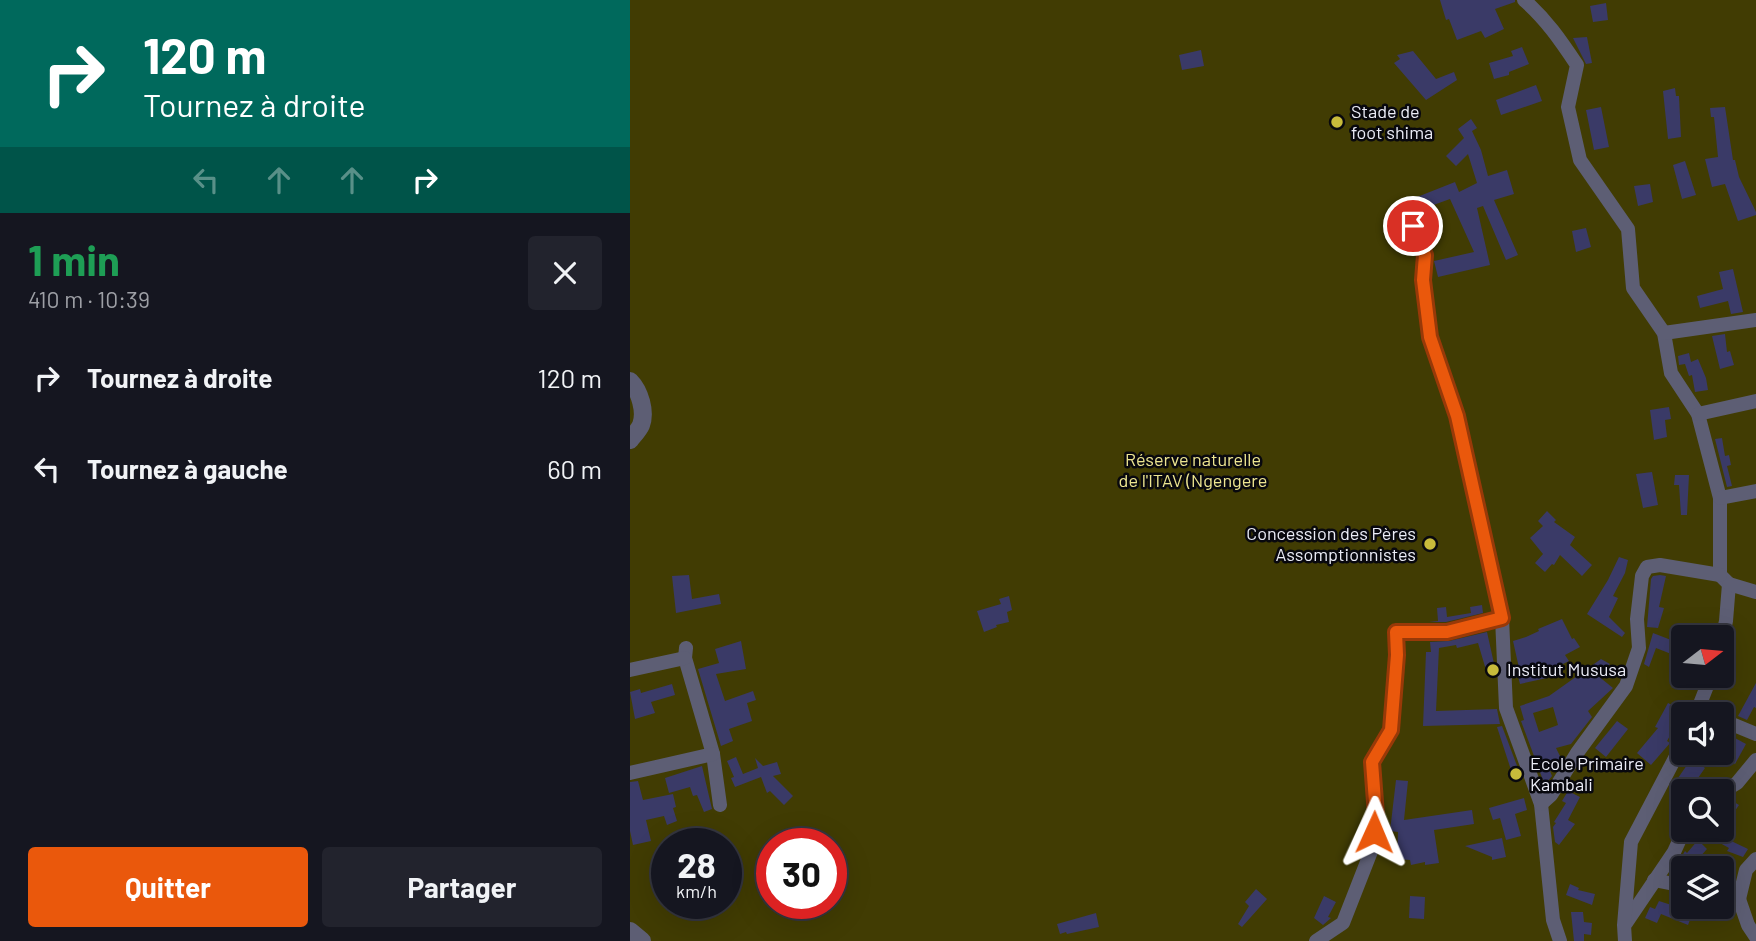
<!DOCTYPE html>
<html lang="fr">
<head>
<meta charset="utf-8">
<style>
  :root { --surface:#151620; --page:#22232d; --text:#f1f3f6; --muted:#9d9fa5; --line:#34353e; --accent:#ea580c }
  body { margin:0; font-family:Barlow,sans-serif; background:var(--page); color:var(--text); height:100vh; display:flex; flex-direction:column; font-size:26px; white-space:nowrap }
  * { box-sizing:border-box; margin:0 }
  p { font-size:23px; color:var(--muted) }
  .icon { flex:none; width:38px; height:38px; fill:none; stroke:currentColor; stroke-width:2; stroke-linecap:round; stroke-linejoin:round }
  .map { position:relative; flex:1; overflow:hidden }
  .side { display:flex; flex-direction:column; background:var(--surface); width:630px }
  .side>* { flex:none }
  .guide { background:#00695c; color:#fff; overflow:hidden }
  .needle { width:46px; rotate:74deg }
  .tools { position:absolute; left:1041px; top:625px; display:grid; gap:14px }
  .tools a { display:grid; place-items:center; width:63px; height:63px; border-radius:7px; background:var(--surface); box-shadow:0 7px 28px #0002,0 0 0 2px var(--line); font-size:35px }
  .speed { position:absolute; left:21px; top:828px; display:flex; gap:14px; font-size:35px; font-weight:700; text-align:center }
  .speed>* { display:grid; place-content:center; width:91px; height:91px; border-radius:50%; background:var(--surface); box-shadow:0 7px 28px #0002,0 0 0 2px var(--line); line-height:1 }
  .speed small { font-size:18px; font-weight:400 }
  .speed .limit { border:10px solid #d22; background:#fff; color:#111 }
  .pin { position:absolute; display:grid; place-items:center; width:60px; height:60px; color:#fff; margin:-30px; border:4px solid #fff; border-radius:50%; box-shadow:0 2px 7px #0007 }
  .me { position:absolute; width:77px; margin:-38px; rotate:1deg; stroke-linejoin:round; filter:drop-shadow(0 0 5px #0008) }
  .turn { display:flex; align-items:center; gap:24px; height:147px; padding:0 28px; font-size:32px }
  .turn .icon { width:91px; height:91px; stroke-width:2.5 }
  .turn b { display:block; font-size:49px; line-height:60px }
  .lanes { display:flex; align-items:center; height:66px; padding:0 28px; background:#0003; justify-content:center; gap:35px; direction:ltr }
  .lanes .off { opacity:.35 }
  .round { display:grid; place-items:center; flex:none; width:74px; height:74px; border-radius:7px; background:var(--page) }
  .headline { display:flex; align-items:center; justify-content:space-between; height:119px; padding:0 28px }
  h1 { font-size:42px; font-weight:700; line-height:52px; color:#1e9e55 }
  .cta { display:flex; gap:14px; margin-top:auto; padding:14px 28px }
  .cta a { flex:1; height:80px; border-radius:7px; background:var(--accent); color:#fff; font-size:28px; font-weight:700; line-height:80px; text-align:center }
  .cta a+a { background:var(--page); color:var(--text) }
  ul { padding:0; list-style:none }
  li { display:flex; align-items:center; gap:21px; height:91px; padding:0 28px }
  li div { flex:1 }
  li b { display:block; font-size:26px }
  li em { font-style:normal }
  main { display:flex; flex:1; min-height:0 }
  .map>svg:first-child { display:block }
  .green { fill:#413c03; fill-rule:evenodd }
  .building { fill:#3a3a67; fill-rule:evenodd }
  .lines { fill:none; stroke-linecap:round; stroke-linejoin:round }
  .minor { stroke:#5d5e74; stroke-width:14 }
  .tertiary { stroke:#5d5e74; stroke-width:18 }
  .route-casing { stroke:#983908; stroke-width:18 }
  .route { stroke:#ea580c; stroke-width:12 }
  .poi-dot { fill:#c8bb3b; stroke:#08080e; stroke-width:2.5 }
  .labels { text-anchor:middle; stroke-width:5; stroke-linejoin:round; paint-order:stroke }
  .poi-label { font-size:18px; fill:#ecedf7; stroke:#08080e; text-anchor:start }
  .park-label { font-size:18px; fill:#eee691; stroke:#08080e }
</style>
</head>
<body>
<main>
<section class="side">
<div class="guide">
<div class="turn"><svg class="icon" aria-label="right" viewBox="0 0 24 24"><path d="M7 20v-9h11M14 6l5 5-5 5"/></svg><div><b>120 m</b>Tournez à droite</div></div>
<div class="lanes"><svg class="icon off" aria-label="left" viewBox="0 0 24 24"><path d="M17 20v-9H6M10 6l-5 5 5 5"/></svg><svg class="icon off" aria-label="ahead" viewBox="0 0 24 24"><path d="M12 20V5M6 11l6-6 6 6"/></svg><svg class="icon off" aria-label="ahead" viewBox="0 0 24 24"><path d="M12 20V5M6 11l6-6 6 6"/></svg><svg class="icon" aria-label="right" viewBox="0 0 24 24"><path d="M7 20v-9h11M14 6l5 5-5 5"/></svg></div>
</div>
<div class="headline"><div><h1>1 min</h1><p>410 m · 10:39</p></div><a class="round"><svg class="icon" aria-label="close" viewBox="0 0 24 24"><path d="M6 6l12 12M18 6L6 18"/></svg></a></div>
<ul>
<li><svg class="icon" aria-label="right" viewBox="0 0 24 24"><path d="M7 20v-9h11M14 6l5 5-5 5"/></svg><div><b>Tournez à droite</b></div><em>120 m</em></li>
<li><svg class="icon" aria-label="left" viewBox="0 0 24 24"><path d="M17 20v-9H6M10 6l-5 5 5 5"/></svg><div><b>Tournez à gauche</b></div><em>60 m</em></li>
</ul>
<div class="cta"><a>Quitter</a><a>Partager</a></div>
</section>
<div class="map">
<svg width="1126" height="941" viewBox="0 0 1126 941">
  <rect width="100%" height="100%" fill="#1c1d2b"/>
  <path class="green" d="M0 0H1126V941H0ZM1054 637H1092V676H1054ZM1054 714H1092V752H1054ZM1054 791H1092V830H1054ZM37 844H96V903H37ZM142 844H201V903H142ZM1054 868H1092V906H1054Z"/>
  <g class="building">
    <path d="M810 0H885V2L865 9 874 29 855 38 851 31 827 40 819 19 816 20Z"/>
    <path d="M976 3 978 20 963 22 960 6Z"/>
    <path d="M957 37 962 63 956 64 943 38Z"/>
    <path d="M892 47 899 64 879 72V75L864 79 859 63 883 56 881 51Z"/>
    <path d="M571 50 574 66 552 70 549 55Z"/>
    <path d="M783 51 806 79 824 72 827 80 796 100 764 63 770 59 767 55Z"/>
    <path d="M906 85 912 101 871 115 866 100Z"/>
    <path d="M1045 88 1046 96H1049L1051 137 1038 139 1033 91Z"/>
    <path d="M971 107 979 147 964 150 956 110Z"/>
    <path d="M1095 107 1103 160H1105L1109 177 1126 212V215L1108 221 1095 184 1082 187 1075 159 1088 157 1084 117H1081L1080 108Z"/>
    <path d="M841 119 847 128 842 131 851 150 858 176 877 170 884 194 864 200 888 255 876 260 853 206 847 208 860 265 808 277 804 261 844 252 820 199 787 211 782 199 825 182 829 192 847 183 838 154 826 166 816 156 834 138 828 129Z"/>
    <path d="M1055 161 1066 195 1052 199 1043 165Z"/>
    <path d="M1020 184 1023 202 1008 206 1004 186Z"/>
    <path d="M956 228 961 247 946 252 942 231Z"/>
    <path d="M1103 269 1113 312 1101 314 1098 301 1070 308 1067 296 1093 289 1089 272Z"/>
    <path d="M1095 334 1097 352 1100 351 1104 365 1090 369 1082 336Z"/>
    <path d="M1059 353 1061 362 1068 359 1076 378 1078 390 1065 392 1062 375 1059 376 1055 364 1049 365 1048 356Z"/>
    <path d="M1039 407 1041 419 1035 420 1037 437 1024 440 1020 410Z"/>
    <path d="M1092 438 1095 456 1099 455 1101 465 1097 466 1102 486 1097 487 1085 439Z"/>
    <path d="M1022 472 1028 505 1013 508 1006 474Z"/>
    <path d="M1045 475H1059L1057 515H1051L1049 485H1044Z"/>
    <path d="M917 511 926 520 924 522 945 537 940 545 962 565 952 576 930 555 924 565 922 564 915 572 905 563 913 554 900 538 913 526 908 521Z"/>
    <path d="M989 557 998 560 995 573 983 596 988 598 979 617 995 633 992 637 957 614 978 580Z"/>
    <path d="M59 575 62 599 89 594 91 604 46 613 42 576Z"/>
    <path d="M1030 575 1036 576 1029 607 1034 608 1028 628 1017 627 1021 579 1023 576Z"/>
    <path d="M379 596 382 610 377 612 379 622 366 625 367 627 354 632 347 611 371 604 369 599Z"/>
    <path d="M852 605 853 613 816 622H799L808 621 807 608 816 607 817 617 841 613 840 607Z"/>
    <path d="M932 619 942 639 944 638 950 647 935 655 939 661 915 673 917 678 890 684 886 669 889 668 883 641 896 637 909 631 908 629Z"/>
    <path d="M857 632 865 668 856 670 848 643 827 648 826 645 809 648 806 711 867 709 870 724 793 726 796 652H801L800 642 819 641Z"/>
    <path d="M1023 633 1054 645V659L1026 648 1019 667 1014 664Z"/>
    <path d="M111 641 116 669 86 674 95 701 123 691 126 700 117 703 122 721 99 729 103 741 91 746 68 669 89 663 85 649Z"/>
    <path d="M971 659 980 664 967 675 983 688 958 711 962 717 941 744 926 748 932 760 927 767 920 771 922 776 918 781 914 783 891 721 894 720 890 706 919 696ZM923 707 928 725 909 732 903 713Z"/>
    <path d="M1126 683V708L1124 707 1117 720 1108 716Z"/>
    <path d="M42 684 45 695 21 702 25 713 5 719 0 692 10 689 11 693Z"/>
    <path d="M1038 703 1048 708 1041 719 1047 723 1037 741 1040 743 1021 765 1007 753 1028 728 1025 727Z"/>
    <path d="M987 721 998 729 976 757 965 748Z"/>
    <path d="M872 726 889 771 882 773 867 727Z"/>
    <path d="M1105 738 1116 744 1105 764 1094 758Z"/>
    <path d="M1066 752 1078 757 1072 766 1075 768 1061 788 1048 778Z"/>
    <path d="M106 757 113 774 128 768 125 758 133 766 147 762 151 774 143 776 163 796 154 805 140 791 137 793 131 777 105 787 101 778 104 777 97 761Z"/>
    <path d="M72 766 82 809 74 812 67 795 63 796 60 787 39 793 35 778Z"/>
    <path d="M766 780 778 781 774 820 842 810 844 824 804 830 809 863 795 865V862L781 865 780 860 767 859 768 832 760 831Z"/>
    <path d="M8 781 13 800 43 794 46 807 43 808 47 821 37 825 34 816 16 820 21 841 3 845 0 831V782Z"/>
    <path d="M938 791 950 797 938 820 945 824 929 845 925 842 923 827 926 823 924 822 936 803 932 801Z"/>
    <path d="M894 798 897 810 885 814 891 836 876 840 870 818 863 820 859 808Z"/>
    <path d="M1099 799 1109 805 1092 830V809Z"/>
    <path d="M1093 837 1118 849 1113 857 1097 851 1099 848 1090 843Z"/>
    <path d="M872 838 876 857 862 860V857L835 846Z"/>
    <path d="M1068 840 1077 849 1060 868H1054L1053 876 1044 870 1055 851 1057 853Z"/>
    <path d="M940 884 949 888 948 890 965 894 962 905 936 895Z"/>
    <path d="M626 889 637 899 612 927 608 924 619 906 615 902Z"/>
    <path d="M694 896 706 902 698 917 701 918 693 925 684 918Z"/>
    <path d="M780 896 795 897 794 919 779 918Z"/>
    <path d="M1029 901 1063 912 1058 925 1031 914 1027 923 1015 918 1020 907 1025 909Z"/>
    <path d="M941 912H953L954 922 962 923 961 935 954 934V941H944Z"/>
    <path d="M466 913 469 927 437 934 436 932 430 934 427 924Z"/>
  </g>
  <g class="lines">
    <g class="minor">
      <path d="M894 0C916 19 931 41 947 65L938 107 950 160 998 229 1003 288 1034 333 1041 373 1068 414 1090 498V575L1099 584 1096 621 1092 639"/>
      <path d="M783 226 795 255 793 280 800 337 827 416 872 618 876 708 911 804 923 920 930 941"/>
      <path d="M1034 333 1126 320"/>
      <path d="M1068 414 1126 401"/>
      <path d="M1090 498 1126 491"/>
      <path d="M1099 584 1126 592"/>
      <path d="M56 648 55 658 83 754 90 805"/>
      <path d="M0 670 55 658"/>
      <path d="M1066 714 1081 676"/>
      <path d="M1092 720 1126 734"/>
      <path d="M0 773 83 754"/>
      <path d="M1092 792 1107 783 1126 760"/>
      <path d="M911 804 921 795 947 753 996 686 1009 648 1007 619 1012 576 1017 567 1030 565 1090 575"/>
      <path d="M1024 880 1054 886"/>
      <path d="M1092 895 1109 899 1118 925 1126 937"/>
      <path d="M1109 899 1116 870 1126 859"/>
      <path d="M996 923 1044 852 1054 830"/>
      <path d="M686 941 713 923 742 849 746 815 742 762 761 730 767 655 766 632H817L872 618"/>
      <path d="M995 941 994 925 1001 842 1054 741"/>
    </g>
    <g class="tertiary">
      <path d="M0 381C10 391 16 412 11 425 9 430 3 436 0 440"/>
      <path d="M0 931 12 941"/>
    </g>
  </g>
  <g class="lines">
    <defs>
      <path id="route" d="M744 832 746 815 742 762 761 730 767 655 766 632H817L872 618 827 416 800 337 793 280 795 255 783 226"/>
    </defs>
    <use href="#route" class="route-casing"/>
    <use href="#route" class="route"/>
  </g>
  <g class="poi-dot">
    <circle cx="707" cy="122" r="7"/>
    <circle cx="800" cy="544" r="7"/>
    <circle cx="863" cy="670" r="7"/>
    <circle cx="886" cy="774" r="7"/>
  </g>
  <g class="labels">
    <g class="poi-label">
      <text x="721" y="118">Stade de<tspan x="721" dy="21">foot shima</tspan></text>
      <text x="786" y="540" text-anchor="end">Concession des Pères<tspan x="786" dy="21">Assomptionnistes</tspan></text>
      <text x="877" y="676">Institut Mususa</text>
      <text x="900" y="770">Ecole Primaire<tspan x="900" dy="21">Kambali</tspan></text>
    </g>
    <g class="park-label">
      <text x="563" y="466">Réserve naturelle<tspan x="563" dy="21">de l'ITAV (Ngengere</tspan></text>
    </g>
  </g>
</svg>
<div class="tools">
<a><svg class="needle" viewBox="-14 -14 28 28"><path d="M0-13l5 13h-10z" fill="#e53935"/><path d="M0 13l5-13h-10z" fill="#9d9fa5"/></svg></a>
<a><svg class="icon" aria-label="sound" viewBox="0 0 24 24"><path d="M4 9h4l5-4v14l-5-4H4zM17 9q2 3 0 6"/></svg></a>
<a><svg class="icon" aria-label="search" viewBox="0 0 24 24"><circle cx="10" cy="10" r="6"/><path d="M15 15l6 6"/></svg></a>
<a><svg class="icon" aria-label="layers" viewBox="0 0 24 24"><path d="M12 4l9 5-9 5-9-5zM3 14l9 5 9-5"/></svg></a>
</div>
<div class="speed"><div>28<small>km/h</small></div><div class="limit">30</div></div>
<div class="pin" style="left:783px;top:226px;background:#d93025"><svg class="icon" aria-label="arrive" viewBox="0 0 24 24"><path d="M6 21V4h12l-3 4 3 4H6"/></svg></div>
<svg class="me" style="left:744px;top:832px" viewBox="-20 -20 40 40"><path d="M0-17L14 15 0 8-14 15z" fill="#ea580c" stroke="#fff" stroke-width="4"/></svg>
</div>
</main>
</body>
</html>
